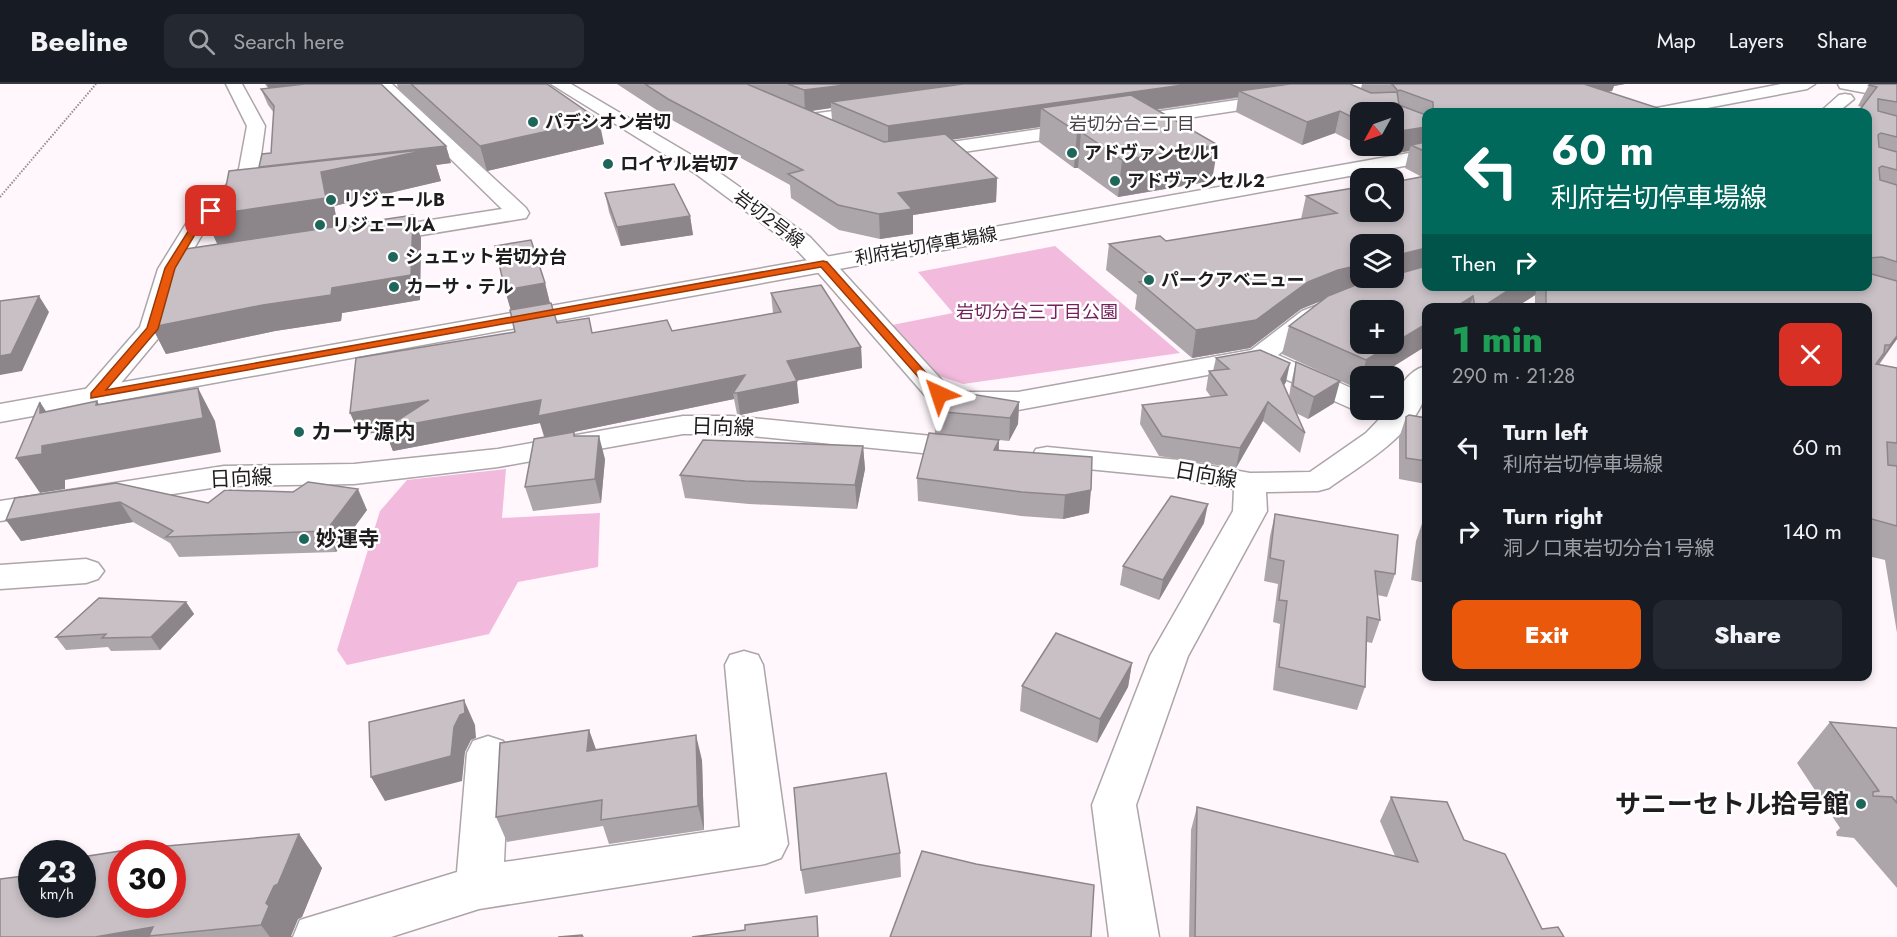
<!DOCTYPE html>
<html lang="en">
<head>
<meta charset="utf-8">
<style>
  :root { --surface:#171b24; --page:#242831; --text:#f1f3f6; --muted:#9ea1a6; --line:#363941; --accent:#ea580c }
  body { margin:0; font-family:Jost,"Noto Sans JP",sans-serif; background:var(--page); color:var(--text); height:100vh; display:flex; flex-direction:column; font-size:22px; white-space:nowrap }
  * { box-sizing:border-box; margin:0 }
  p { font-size:20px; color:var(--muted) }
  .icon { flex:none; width:33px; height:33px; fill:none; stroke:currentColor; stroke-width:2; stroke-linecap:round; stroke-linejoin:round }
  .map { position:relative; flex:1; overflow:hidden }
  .drawer { position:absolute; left:1422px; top:219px; width:450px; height:378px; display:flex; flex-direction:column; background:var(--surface); border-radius:12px; box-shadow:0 3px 9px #0003 }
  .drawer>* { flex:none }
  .guide { position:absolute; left:1422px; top:24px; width:450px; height:183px; border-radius:12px; box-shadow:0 3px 9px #0003; background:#00695c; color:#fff; overflow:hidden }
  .needle { width:39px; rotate:230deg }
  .buttons { position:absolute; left:1350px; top:18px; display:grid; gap:12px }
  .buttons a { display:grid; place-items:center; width:54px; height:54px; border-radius:12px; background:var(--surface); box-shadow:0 3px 9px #0003; font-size:30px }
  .speed { position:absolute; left:18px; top:756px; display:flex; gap:12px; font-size:30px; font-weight:700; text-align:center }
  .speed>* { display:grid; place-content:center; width:78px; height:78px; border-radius:50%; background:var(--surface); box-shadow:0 3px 9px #0003; line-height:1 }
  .speed small { font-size:15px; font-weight:400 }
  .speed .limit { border:9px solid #d22; background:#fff; color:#111 }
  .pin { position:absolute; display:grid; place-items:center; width:51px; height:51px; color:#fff; margin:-26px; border-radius:12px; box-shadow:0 3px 9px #0006 }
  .me { position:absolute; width:66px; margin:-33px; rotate:318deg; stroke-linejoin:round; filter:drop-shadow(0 0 4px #0008) }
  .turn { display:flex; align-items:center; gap:21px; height:126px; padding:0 30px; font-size:27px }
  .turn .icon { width:78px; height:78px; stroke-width:2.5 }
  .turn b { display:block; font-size:42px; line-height:51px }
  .then { display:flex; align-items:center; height:57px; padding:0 30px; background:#0003; gap:12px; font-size:22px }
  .round { display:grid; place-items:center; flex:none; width:63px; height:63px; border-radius:12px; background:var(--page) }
  .summary { display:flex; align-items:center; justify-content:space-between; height:102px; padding:0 30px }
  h1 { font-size:36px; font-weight:800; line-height:45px; color:#1e9e55 }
  .cta { display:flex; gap:12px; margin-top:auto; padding:12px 30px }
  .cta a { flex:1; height:69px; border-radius:12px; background:var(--accent); color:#fff; font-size:24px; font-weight:800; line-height:69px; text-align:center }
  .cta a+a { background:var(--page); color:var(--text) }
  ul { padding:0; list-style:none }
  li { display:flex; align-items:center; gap:18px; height:84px; padding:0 30px }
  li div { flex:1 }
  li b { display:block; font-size:22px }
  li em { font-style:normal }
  header { display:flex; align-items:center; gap:36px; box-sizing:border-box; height:84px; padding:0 30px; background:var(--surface); border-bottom:2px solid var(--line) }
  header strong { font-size:28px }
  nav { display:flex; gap:33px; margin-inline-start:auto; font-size:21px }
  .search { width:420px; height:54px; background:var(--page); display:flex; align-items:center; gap:15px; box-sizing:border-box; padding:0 21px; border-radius:12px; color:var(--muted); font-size:22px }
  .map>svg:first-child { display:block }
  .green { fill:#f2bbdd }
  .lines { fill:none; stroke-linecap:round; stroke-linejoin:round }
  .minor-casing { stroke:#aca5a9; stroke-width:3 }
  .tertiary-casing { stroke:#aca5a9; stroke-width:3 }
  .secondary-casing { stroke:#aca5a9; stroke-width:3 }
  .path { stroke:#938e90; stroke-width:2; stroke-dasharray:1.5 1.5; stroke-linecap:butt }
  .minor { fill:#fff; fill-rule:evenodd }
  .tertiary { fill:#fff; fill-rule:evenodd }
  .secondary { fill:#fff; fill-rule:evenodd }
  .wall { fill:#aca5a9; fill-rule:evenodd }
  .shaded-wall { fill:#8c868a }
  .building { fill:#c8c0c5; stroke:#8c868a; stroke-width:1.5; fill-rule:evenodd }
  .route { fill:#ea580c; stroke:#983908; stroke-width:1.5 }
  .poi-dot { fill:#1f665a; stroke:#fff; stroke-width:2 }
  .labels { text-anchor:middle; stroke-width:5; stroke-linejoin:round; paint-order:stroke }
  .far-poi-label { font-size:18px; font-weight:bold; fill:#201d1e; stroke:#fff; text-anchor:start }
  .far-neighbourhood-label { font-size:18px; fill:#494246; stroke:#fff }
  .far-street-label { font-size:18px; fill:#201d1e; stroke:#fff }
  .far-park-label { font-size:18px; fill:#73215c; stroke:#fff }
  .street-label { font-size:21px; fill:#201d1e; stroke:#fff }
  .poi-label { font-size:21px; font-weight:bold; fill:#201d1e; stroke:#fff; text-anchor:start }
  .near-poi-label { font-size:26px; font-weight:bold; fill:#201d1e; stroke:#fff; text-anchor:end }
</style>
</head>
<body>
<header>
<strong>Beeline</strong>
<div class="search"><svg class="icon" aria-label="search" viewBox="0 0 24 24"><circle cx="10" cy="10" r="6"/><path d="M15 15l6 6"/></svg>Search here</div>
<nav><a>Map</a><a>Layers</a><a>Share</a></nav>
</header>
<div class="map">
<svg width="1897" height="853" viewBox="0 0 1897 853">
  <rect width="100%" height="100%" fill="#fff7fb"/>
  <g class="green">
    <path d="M1055 162 1180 269 963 300 931 289 892 241 953 229 918 188Z"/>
    <path d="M506 385 502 434 600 429 598 483 518 498 489 550 347 581 337 566 380 427 407 396Z"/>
  </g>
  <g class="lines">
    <defs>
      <g id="minor">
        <path d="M226 0H242L265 42 259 86 233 118 206 144 182 185 165 245 161 251 105 318 95 321 85 318 81 312 85 306 140 243 158 185 189 135 219 110 239 85 247 42Z"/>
        <path d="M374 0H392L526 124 529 129 526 134 373 159 365 157 362 152 365 147 373 145 502 125Z"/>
        <path d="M1346 0H1388L1380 5 917 75 910 73 907 69 910 65 917 63Z"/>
        <path d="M1845 10 1851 11 1854 15 1838 28H1820L1839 11Z"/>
        <path d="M877 21 883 22 886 26 883 30 804 41 798 40 795 36 798 32 804 31Z"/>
        <path d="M823 173 831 175 949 304 966 308H1018L1251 266 1302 227 1323 219 1332 222 1336 227 1332 232 1320 237 1278 271 1360 308V326H1365L1350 324 1256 282 1018 326H966L956 323 929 316 815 185 811 180 815 175Z"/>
        <path d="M1426 282C1427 289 1428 302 1426 310 1412 353 1364 379 1329 404L1318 407 1266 408 1267 427 1188 572 1136 721 1159 853H1109L1092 721 1150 572 1233 427 1234 405 1179 394 1047 381 1036 379 1032 372 1036 365 1047 363 1179 376 1250 389 1310 388 1366 349 1388 326H1394C1394 307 1408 286 1426 282Z"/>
        <path d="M683 332H732L972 356 983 359 987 365 983 371 972 374 732 350H683L498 383 354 400 224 402 0 437V417L224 382 354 380 498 365Z"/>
        <path d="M86 475 98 479 104 487 98 495 86 499 0 505V481Z"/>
        <path d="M744 567 758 571 763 581 788 760 781 774 765 780 479 825 391 853H293L300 836 457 788 467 669 473 657 488 652 503 657 509 669 504 778 740 743 725 581 730 571Z"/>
      </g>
      <g id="tertiary">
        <path d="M551 0H571L710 82 810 153 835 180 831 185 823 187 815 185 794 163 696 90Z"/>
        <path d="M1838 0H1872L1897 5V15L1840 4Z"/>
      </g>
      <g id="secondary">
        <path d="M1781 0H1815L1807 5 1686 28H1653L1656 24 1662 23Z"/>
        <path d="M1426 66V78L0 338V320Z"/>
      </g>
    </defs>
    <use href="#minor" class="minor-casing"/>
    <use href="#tertiary" class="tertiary-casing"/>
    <use href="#secondary" class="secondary-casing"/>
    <path class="path" d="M0 113 96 0"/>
    <use href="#minor" class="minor"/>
    <use href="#tertiary" class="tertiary"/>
    <use href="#secondary" class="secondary"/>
  </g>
  <g class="wall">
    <path d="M265 0H381L446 62 451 79 436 81 441 97 334 122 338 142 413 131 421 154 420 216 342 229 341 237 275 247 166 270 152 243 217 160 225 108 259 84 271 69 274 29 268 21 261 5 268 4Z"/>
    <path d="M397 0H547L604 60 487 87 398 4Z"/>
    <path d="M617 0H1350L1361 4 1362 0H1625L1614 2 1612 7 1607 8 1670 28H1426V202H1868V28L1862 23 1858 22 1869 1 1897 0V255L1879 281 1897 284V549L1885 476 1868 472V224H1535V211L1515 224H1426V262L1378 292H1360V303L1358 305 1282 270 1289 242 1321 217 1301 225 1250 264 1192 274 1135 225 1137 211 1106 186 1109 160 1166 157 1301 135 1306 112 1422 93 1405 84 1409 67 1380 72 1335 49 1302 61 1236 28 1238 14 1156 26 1212 97 1118 113 1078 84H1074L1039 58 1040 43 952 55 997 94 996 118 913 131V150L880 155 839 146 791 114 790 101 672 36ZM831 24 832 36 811 27 815 26ZM1360 28H1394V62H1360Z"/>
    <path d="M605 109 690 132 693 151 621 162 609 128Z"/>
    <path d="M545 199 550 219 557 239 592 249 672 247 773 229 771 209 861 263 862 284 796 297 799 319 740 331 737 330 734 315 574 348 575 352 605 375 601 419 533 427 525 403 544 353 540 339 393 367 385 347 360 351 515 248 511 226 505 206Z"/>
    <path d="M1216 274 1286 298 1284 301 1289 313 1291 300 1296 278 1334 319 1308 335 1296 329 1305 349 1300 369 1263 337 1236 384 1159 372 1140 340 1142 321 1211 313 1206 306 1209 287H1213Z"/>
    <path d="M1019 318 1018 340 1009 357 999 356V367L1092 373 1089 429 1063 435 1021 432 918 417 917 394 935 349 934 327Z"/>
    <path d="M1406 333 1426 334V400L1399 395V354Z"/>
    <path d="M863 362 865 385 857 425 749 420 685 414 680 391Z"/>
    <path d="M15 414 208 419 367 426 336 468 179 473 170 459 133 438 21 457Z"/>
    <path d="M1426 428V499L1411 496 1416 457Z"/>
    <path d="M1275 430 1395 490 1387 513 1377 511 1380 536 1372 559 1367 558 1365 603 1357 626 1273 606 1280 540 1273 538 1278 500 1264 497 1270 452Z"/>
    <path d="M1204 439 1159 516 1120 501 1123 482Z"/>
    <path d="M186 518 194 530 160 566 111 567 108 563 66 566 56 553Z"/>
    <path d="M1132 579 1128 603 1097 659 1020 627 1022 602Z"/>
    <path d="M1830 638 1897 644V804L1854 754 1837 752 1836 748 1840 744 1797 679Z"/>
    <path d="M589 646 596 666 702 676 704 746 609 760 603 742 507 758 496 733Z"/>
    <path d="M1391 713 1464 756 1542 845 1564 853H1189L1191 746 1197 723 1395 772 1380 737Z"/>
    <path d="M299 750 322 784 302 833 298 835 291 852 292 853H0Z"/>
    <path d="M900 769 901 793 805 810 801 786Z"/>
  </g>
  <g class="shaded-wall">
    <path d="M267 0H322L269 6Z"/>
    <path d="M853 0H1006L831 18V24L805 28 804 6Z"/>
    <path d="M1190 0H1330L1239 7 1238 13 1064 39 1041 24 1040 43 888 65V42Z"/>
    <path d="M1565 0H1625L1614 2 1612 7 1560 15Z"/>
    <path d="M1340 27 1335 49 1302 61 1307 38Z"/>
    <path d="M599 36 604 60 487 87 480 62Z"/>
    <path d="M1426 43V64L1411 61 1409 67 1380 72 1383 62H1394V48Z"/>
    <path d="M1077 48H1081L1078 84H1074Z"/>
    <path d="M1218 61 1212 97 1118 113 1122 76Z"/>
    <path d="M446 62 451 79 436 81 441 97 334 122 339 149 221 168 204 132 326 114 259 83Z"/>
    <path d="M997 94 996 118 913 131V150L880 155 879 130 898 109Z"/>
    <path d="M413 131 421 154 420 216 342 229 341 237 275 247 166 270 152 243 332 204Z"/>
    <path d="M690 132 693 151 621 162 617 143Z"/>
    <path d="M1426 164V188L1331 213 1301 225 1250 264 1192 274 1196 246 1308 198 1338 186 1360 181V194H1394V172Z"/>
    <path d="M545 199 550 220 511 227 505 206Z"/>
    <path d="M1515 202H1538L1535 211 1515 224H1481Z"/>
    <path d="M39 212 49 228 22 287 0 291V272Z"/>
    <path d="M1473 212 1469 224H1454Z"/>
    <path d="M1426 240V262L1378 292H1362L1366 276Z"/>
    <path d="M1897 252V255L1872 289 1890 261Z"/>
    <path d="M861 263 862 284 789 298 787 277Z"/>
    <path d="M1290 279 1286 298 1276 314 1281 295Z"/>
    <path d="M745 291 797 297 799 319 740 331 737 309H733L734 315 574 348 580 371 545 354 540 339 393 367 385 347 360 351 350 329 429 316H541Z"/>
    <path d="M1340 297 1334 319 1308 335 1314 313Z"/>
    <path d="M198 304 215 337 221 368 65 396V405L40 409 16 374 40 329V318L62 352 96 321 97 317 116 349Z"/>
    <path d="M1019 318 1018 340 1009 357 1010 334Z"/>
    <path d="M1268 318 1263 337 1236 384 1240 364Z"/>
    <path d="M599 352 605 375 601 419 595 395Z"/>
    <path d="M999 356 998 378 994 366Z"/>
    <path d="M863 362 865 385 857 425 855 401Z"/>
    <path d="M358 405 367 426 336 468 326 447Z"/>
    <path d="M1091 406 1089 429 1063 435 1065 411Z"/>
    <path d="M120 418 133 438 21 457 6 436Z"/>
    <path d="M1208 420 1204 439 1159 516 1163 496Z"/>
    <path d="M186 518 194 530 160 566 151 553Z"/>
    <path d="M1132 579 1128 603 1097 659 1100 635Z"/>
    <path d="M464 616 475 641 476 654 471 656 465 668 462 697 385 717 371 693 454 643 460 631Z"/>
    <path d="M589 646 598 671 587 667Z"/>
    <path d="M696 651 702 676 704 746 698 722Z"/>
    <path d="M299 750 322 784 302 833 298 835 291 852 292 853H270L261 841 266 819Z"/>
    <path d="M153 843 149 852 150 853H95Z"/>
  </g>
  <g class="building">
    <path d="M305 0H381L446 62 259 83 262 70 271 69 274 22 261 5Z"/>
    <path d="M411 0H547L599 36 480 62Z"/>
    <path d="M645 0H747L884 58 945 50 997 94 898 109 912 125 879 130 838 121 788 90 803 86 668 15Z"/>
    <path d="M788 0H853L804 6Z"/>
    <path d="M963 0H1190L888 42 831 18Z"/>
    <path d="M1290 0H1350L1371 9 1397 8 1399 21 1426 31V43L1394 48V28H1360V37L1340 27 1307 38 1239 7Z"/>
    <path d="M1391 0H1584L1670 28H1433V18L1400 6 1398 7 1393 1Z"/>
    <path d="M1871 0H1897V18L1878 15V27L1897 32V53L1881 49 1878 51 1879 63 1897 68V86L1882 82 1879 84 1880 96 1897 101V178L1882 173 1868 174V28H1858L1877 3 1869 1Z"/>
    <path d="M1131 11 1218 61 1122 76 1081 48H1077L1041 24Z"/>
    <path d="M1426 58V68L1411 61Z"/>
    <path d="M431 65 321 88 326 114 204 132 213 110 225 108 229 87Z"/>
    <path d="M1426 92V164L1394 172V160H1360V181L1338 186 1308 198 1256 236 1196 246 1139 198 1154 195 1109 160 1160 152 1166 157 1337 129 1306 112 1360 103V128H1394V98Z"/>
    <path d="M674 100 690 132 617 143 605 109Z"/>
    <path d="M413 131 411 191 332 204 331 211 263 221 152 243 161 207 179 166Z"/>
    <path d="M531 156 545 199 505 206 495 162Z"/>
    <path d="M1426 182V202H1515L1481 224H1475L1473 212 1454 224H1426V240L1366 276 1289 242 1328 212 1358 200 1382 194H1394V191ZM1360 226H1394V260H1360Z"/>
    <path d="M1868 189 1897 197V252L1890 261H1885L1884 269 1876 280 1897 284V359L1887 358 1888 381 1897 382V442L1868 434V224H1546V202H1868Z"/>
    <path d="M821 201 861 263 787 277 797 297 737 309H733L745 291 538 332 541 316 384 345 429 316 350 329 356 274 515 248 510 226 551 219 557 239 589 234 592 249 667 236 672 247 781 228 771 209Z"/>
    <path d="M39 212 11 270 0 272V217Z"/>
    <path d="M1260 266 1290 279 1281 295 1305 349 1268 318 1240 364 1162 352 1142 321 1227 311 1209 287 1229 285 1216 274Z"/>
    <path d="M1296 278 1340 297 1314 313 1293 302Z"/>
    <path d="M198 304 203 334 42 362V370L16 374 40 318V329L97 317 96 321Z"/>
    <path d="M940 305 1019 318 1010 334 934 327Z"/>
    <path d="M1409 331 1426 334V377L1406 374V333Z"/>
    <path d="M574 348V352H599L595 395 525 403 534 355Z"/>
    <path d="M929 349 999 356 994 366 1092 373 1091 406 1065 411 1022 408 917 394Z"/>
    <path d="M703 356 863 362 855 401 745 397 680 391Z"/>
    <path d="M308 398 358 405 326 447 166 453 173 447 120 418 6 436 15 414 116 399 208 419 225 406 293 408Z"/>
    <path d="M1171 412 1208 420 1163 496 1123 482Z"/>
    <path d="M1275 430 1398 451 1395 490 1375 487 1380 536 1367 533 1365 603 1279 583 1287 517 1279 516 1284 477 1270 474Z"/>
    <path d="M1426 437V464L1424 463Z"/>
    <path d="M99 514 186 518 151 553 102 554 106 550 56 553Z"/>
    <path d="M1056 549 1132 579 1100 635 1022 602Z"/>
    <path d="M464 616 465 629 460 631 454 643 451 672 371 693 369 638Z"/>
    <path d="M1830 638 1897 644V719L1892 713 1873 712V708L1879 707Z"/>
    <path d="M589 646 587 667 696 651 698 722 601 736 602 716 496 733 500 659Z"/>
    <path d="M886 689 900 769 801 786 794 704Z"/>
    <path d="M1391 713 1447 718 1464 756 1505 770 1542 845 1558 843 1564 853H1195L1197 723 1418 778Z"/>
    <path d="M299 750 278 800 274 802 266 819 269 822 261 841 149 852 153 843 95 853H0V795L24 792 29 782H32V820H82V773L133 765ZM122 770H172V820H122Z"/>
    <path d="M922 767 976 780 1094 801 1091 853H890Z"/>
    <path d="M817 832 818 853H692L745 846V841Z"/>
    <path d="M582 851 583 853H558Z"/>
  </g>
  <path class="route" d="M208 125 216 127 200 142 175 184 158 245 106 306 823 177 827 178 945 310 943 312H935L821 183 91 314V309L147 244 165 184 194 138Z"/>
  <g class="poi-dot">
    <circle cx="533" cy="38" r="6"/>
    <circle cx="1072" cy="69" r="6"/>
    <circle cx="608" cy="80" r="6"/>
    <circle cx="1115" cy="97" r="6"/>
    <circle cx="331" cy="116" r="6"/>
    <circle cx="320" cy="141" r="6"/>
    <circle cx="393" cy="173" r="6"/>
    <circle cx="1149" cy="196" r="6"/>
    <circle cx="394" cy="203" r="6"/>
    <circle cx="299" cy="348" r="6"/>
    <circle cx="304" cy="455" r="6"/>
    <circle cx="1861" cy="720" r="6"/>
  </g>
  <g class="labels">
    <g class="far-poi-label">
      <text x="545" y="44">パデシオン岩切</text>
      <text x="1084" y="75">アドヴァンセル1</text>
      <text x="620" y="86">ロイヤル岩切7</text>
      <text x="1127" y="103">アドヴァンセル2</text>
      <text x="343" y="122">リジェールB</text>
      <text x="332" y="147">リジェールA</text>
      <text x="405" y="179">シュエット岩切分台</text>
      <text x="1161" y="202">パークアベニュー</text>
      <text x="406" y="209">カーサ・テル</text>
    </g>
    <g class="far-neighbourhood-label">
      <text x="1132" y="46">岩切分台三丁目</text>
    </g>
    <g class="far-street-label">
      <text transform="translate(769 135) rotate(37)" y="6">岩切２号線</text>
      <text transform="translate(926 162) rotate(-10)" y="6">利府岩切停車場線</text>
    </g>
    <g class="far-park-label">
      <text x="1037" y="234">岩切分台三丁目公園</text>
    </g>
    <g class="street-label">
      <text transform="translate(723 343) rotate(2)" y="7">日向線</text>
      <text transform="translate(1206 391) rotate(10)" y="7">日向線</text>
      <text transform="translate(241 394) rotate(-3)" y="7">日向線</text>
    </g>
    <g class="poi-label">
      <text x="311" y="355">カーサ源内</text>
      <text x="316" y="462">妙運寺</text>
    </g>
    <g class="near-poi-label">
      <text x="1849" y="729">サニーセトル拾号館</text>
    </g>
  </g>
</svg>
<div class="buttons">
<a><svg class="needle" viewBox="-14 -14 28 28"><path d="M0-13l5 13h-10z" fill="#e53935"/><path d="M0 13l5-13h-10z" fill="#9ea1a6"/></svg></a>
<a><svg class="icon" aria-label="search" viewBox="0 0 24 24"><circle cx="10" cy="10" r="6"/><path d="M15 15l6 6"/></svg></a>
<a><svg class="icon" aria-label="layers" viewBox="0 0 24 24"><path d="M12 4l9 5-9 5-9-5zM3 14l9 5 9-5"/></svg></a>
<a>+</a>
<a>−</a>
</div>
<div class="speed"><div>23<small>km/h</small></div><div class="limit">30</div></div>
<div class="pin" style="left:211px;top:127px;background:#d93025"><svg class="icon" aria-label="arrive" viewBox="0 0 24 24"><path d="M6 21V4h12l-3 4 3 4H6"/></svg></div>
<svg class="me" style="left:939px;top:310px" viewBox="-20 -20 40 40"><path d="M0-17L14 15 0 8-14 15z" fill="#ea580c" stroke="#fff" stroke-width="4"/></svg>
<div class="guide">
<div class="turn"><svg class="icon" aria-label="left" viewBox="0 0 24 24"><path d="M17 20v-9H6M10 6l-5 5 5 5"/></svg><div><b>60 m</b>利府岩切停車場線</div></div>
<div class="then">Then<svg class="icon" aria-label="right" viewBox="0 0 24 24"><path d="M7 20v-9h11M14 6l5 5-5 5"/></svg></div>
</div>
<section class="drawer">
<div class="summary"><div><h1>1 min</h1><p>290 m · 21:28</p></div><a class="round" style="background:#d93025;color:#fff"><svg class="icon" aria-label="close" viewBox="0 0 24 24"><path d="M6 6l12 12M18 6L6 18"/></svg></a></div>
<ul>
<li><svg class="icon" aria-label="left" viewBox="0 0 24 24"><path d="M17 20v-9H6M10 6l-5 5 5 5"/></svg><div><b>Turn left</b><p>利府岩切停車場線</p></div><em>60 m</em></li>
<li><svg class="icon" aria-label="right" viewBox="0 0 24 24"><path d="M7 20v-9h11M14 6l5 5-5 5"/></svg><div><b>Turn right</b><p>洞ノ口東岩切分台１号線</p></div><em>140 m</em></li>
</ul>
<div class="cta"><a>Exit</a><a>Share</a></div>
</section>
</div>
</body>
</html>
